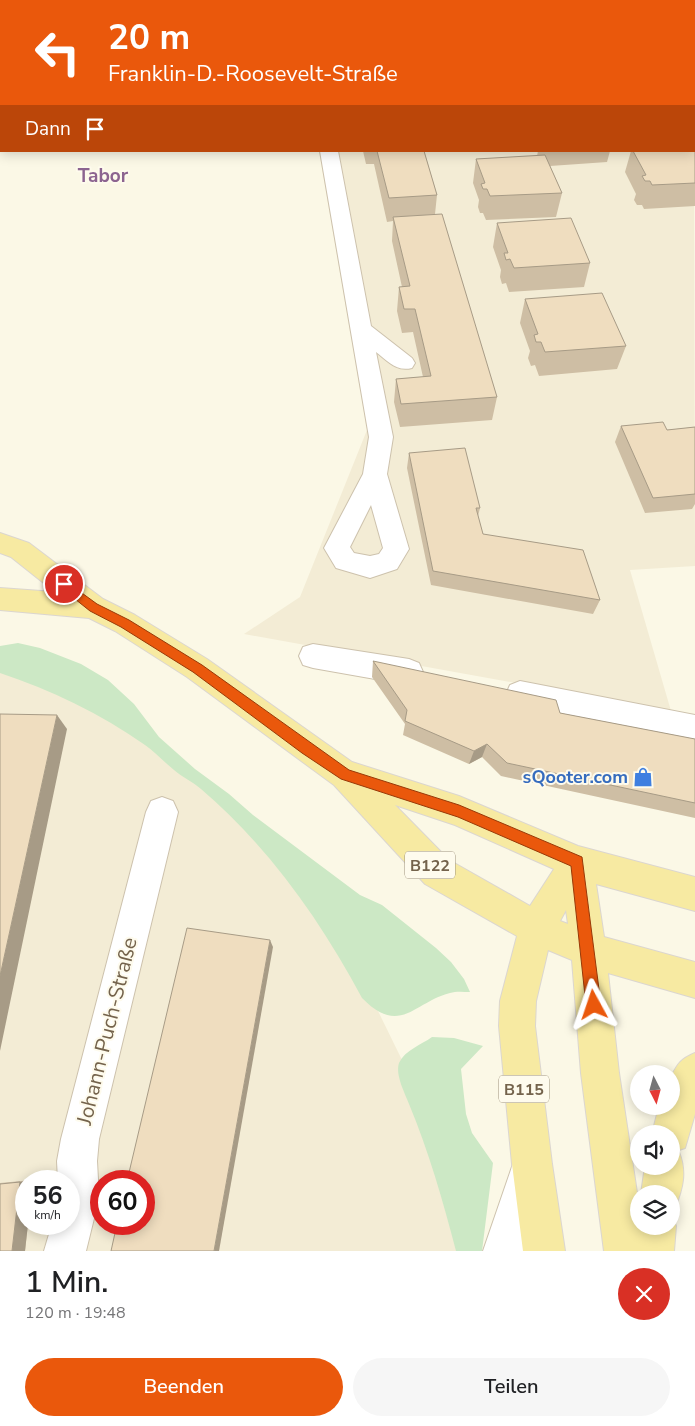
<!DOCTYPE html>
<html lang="de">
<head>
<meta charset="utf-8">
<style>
  :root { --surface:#fff; --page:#f6f6f6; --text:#202124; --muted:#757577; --accent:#ea580c }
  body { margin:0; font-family:"Nunito Sans",sans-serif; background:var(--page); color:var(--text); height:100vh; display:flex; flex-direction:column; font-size:19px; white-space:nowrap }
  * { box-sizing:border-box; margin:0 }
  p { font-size:16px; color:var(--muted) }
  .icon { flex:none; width:28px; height:28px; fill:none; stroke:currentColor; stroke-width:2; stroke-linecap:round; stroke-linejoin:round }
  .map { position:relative; height:1251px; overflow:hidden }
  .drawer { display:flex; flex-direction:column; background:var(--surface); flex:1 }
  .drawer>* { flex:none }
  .guide { position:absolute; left:0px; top:0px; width:695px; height:152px; box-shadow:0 2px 12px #0003; background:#ea580c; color:#fff; overflow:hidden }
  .needle { width:32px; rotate:174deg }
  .fabs { position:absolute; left:630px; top:1065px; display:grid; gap:10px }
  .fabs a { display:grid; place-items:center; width:50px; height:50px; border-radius:50%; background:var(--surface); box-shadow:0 2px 12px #0003; font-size:25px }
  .speed { position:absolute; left:15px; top:1170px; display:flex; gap:10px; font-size:25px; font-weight:700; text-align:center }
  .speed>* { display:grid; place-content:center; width:65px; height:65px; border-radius:50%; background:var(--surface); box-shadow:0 2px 12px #0003; line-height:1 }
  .speed small { font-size:12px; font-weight:400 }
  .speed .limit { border:8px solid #d22; background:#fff; color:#111 }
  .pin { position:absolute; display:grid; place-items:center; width:42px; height:42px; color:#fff; margin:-21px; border:2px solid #fff; border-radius:50%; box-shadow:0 1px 5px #0007 }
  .me { position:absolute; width:55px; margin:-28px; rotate:355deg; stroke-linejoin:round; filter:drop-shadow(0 0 4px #0008) }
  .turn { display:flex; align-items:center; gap:18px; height:105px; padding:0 25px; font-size:22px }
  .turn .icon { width:65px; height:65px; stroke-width:2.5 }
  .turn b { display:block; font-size:35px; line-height:42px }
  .then { display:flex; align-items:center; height:48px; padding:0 25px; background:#0003; gap:10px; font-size:19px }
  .round { display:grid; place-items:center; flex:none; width:52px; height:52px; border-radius:26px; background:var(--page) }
  .headline { display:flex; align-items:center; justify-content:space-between; height:85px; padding:0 25px }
  h1 { font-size:30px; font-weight:600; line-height:38px }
  .cta { display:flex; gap:10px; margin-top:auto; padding:10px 25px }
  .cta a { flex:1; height:58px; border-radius:30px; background:var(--accent); color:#fff; font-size:20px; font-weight:600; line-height:58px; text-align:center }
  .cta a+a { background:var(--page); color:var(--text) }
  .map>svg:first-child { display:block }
  .residential { fill:#f3ecd5; fill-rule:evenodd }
  .green { fill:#cce8c5 }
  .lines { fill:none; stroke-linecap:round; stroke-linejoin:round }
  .minor-casing { stroke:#cdc2ad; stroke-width:2 }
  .major-casing { stroke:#dbd6d0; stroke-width:2 }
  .minor { fill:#fff; fill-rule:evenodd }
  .major { fill:#f7eaa2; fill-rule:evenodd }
  .wall { fill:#cebea4 }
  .shaded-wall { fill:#a79b86 }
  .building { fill:#efddbf; stroke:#a79b86 }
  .route { fill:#ea580c; stroke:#983908 }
  .labels { text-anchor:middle; stroke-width:4; stroke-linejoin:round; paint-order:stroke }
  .shield { fill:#fefbed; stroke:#9d917c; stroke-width:1 }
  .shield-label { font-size:16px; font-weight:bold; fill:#74634c }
  .shop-label { font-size:18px; font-weight:bold; fill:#366cbe; stroke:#fefbed; text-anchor:end }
  .far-district-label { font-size:19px; font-weight:bold; fill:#8c6490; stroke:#fefbed }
  .near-street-label { font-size:21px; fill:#74634c; stroke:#fefbed }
</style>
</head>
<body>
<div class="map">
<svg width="695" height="1251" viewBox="0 0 695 1251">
  <rect width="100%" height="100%" fill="#fbf8e6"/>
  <g class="residential">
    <path d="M694 104 695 566 630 570 671 711 244 634 300 597 367 430 319 151H694Z"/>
    <path d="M0 662 103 705 248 822 356 966 425 1107 462 1251H0ZM26 1181H69V1224H26ZM101 1181H144V1224H101Z"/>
  </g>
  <g class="green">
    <path d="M18 643 40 648 81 664 108 680 134 704 159 737 195 769 229 794 253 815 360 895 382 905 436 948 451 962 464 979 470 992C464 992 456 991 450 993 414 1002 400 1037 362 998 321 921 268 846 201 789 193 782 182 777 174 770 164 762 155 752 145 745 101 714 51 690 0 673V646Z"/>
    <path d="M432 1037 454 1038 483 1046 461 1069 466 1114 472 1133 493 1163 482 1251H456C443 1201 429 1152 409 1104 405 1093 395 1075 399 1063 405 1050 421 1045 432 1037Z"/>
  </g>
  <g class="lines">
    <defs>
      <g id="minor">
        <rect x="188" y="0" width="14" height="1"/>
        <path d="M458 0H472L473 1H459Z"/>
        <rect x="671" y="0" width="14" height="1"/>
        <path d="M695 44V54H694V45Z"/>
        <rect x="0" y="93" width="1" height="10"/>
        <path d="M320 151H338L371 326 412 358 415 363 412 368C396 372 388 361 376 352L393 437 387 474 409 549 397 569 370 578 336 568 324 548 363 474 369 437ZM371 505 383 548 379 554 370 556 354 553 350 547Z"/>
        <path d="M313 644 409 659 419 663 423 672 419 681 409 685 313 668 303 665 299 656 303 647Z"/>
        <path d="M520 681 695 715V743L520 707 510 703 506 694 510 685Z"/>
        <path d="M162 797 173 801 178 812 99 1139 97 1161 99 1198 86 1251H44L52 1224H69V1181H58L57 1161 61 1139 146 812 151 801Z"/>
        <path d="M529 1152 543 1158 549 1172 525 1251H483L515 1158Z"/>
      </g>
      <g id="major">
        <path d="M0 533 29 543 103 599 135 615 207 659 352 762 459 796 578 846 695 877V911L596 884 604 937 695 962V998L608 973 619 1073 639 1206V1226H671V1214L676 1226 674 1251H604L581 1073 572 960 548 950 536 1001 535 1026 552 1164 565 1251H523L512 1164 499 1026 500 1001 517 936 425 884 334 785 187 677 115 631 89 618 0 610V588L55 592 11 557 0 553ZM395 805 455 825 554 869 530 906 449 860ZM566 910 568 924 560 921Z"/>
        <path d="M695 1053V1114L685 1148 676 1151 679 1152C687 1172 683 1188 675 1208L671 1210V1194H641L645 1166H671V1134H652L659 1106H671V1077C678 1063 681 1059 695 1053Z"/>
      </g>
    </defs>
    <use href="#minor" class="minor-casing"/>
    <use href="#major" class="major-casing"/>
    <use href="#minor" class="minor"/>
    <use href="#major" class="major"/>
  </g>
  <g class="wall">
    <rect x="501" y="0" width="50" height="1"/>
    <path d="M686 0H695V14H694V1H685Z"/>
    <path d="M695 146V206L644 209 642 205H637L634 200 636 194 625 172 631 151H694Z"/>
    <path d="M363 151H424L437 195 435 214 497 397 492 420 400 427 394 402 396 379 423 377 413 332 402 333 397 311 399 287H402L392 241 393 221 387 222 374 164H366Z"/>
    <path d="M538 151H610L607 162 550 166 562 193 556 217 486 220 483 213H480L478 207 479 200 473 183 476 159 537 156Z"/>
    <path d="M497 223 590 263 584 287 509 292 506 283 502 284 500 277 501 270 493 247Z"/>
    <path d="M525 299 626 346 617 369 539 376 535 365 531 366 528 358 530 351 520 323Z"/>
    <path d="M621 426 667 430 695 427V504L692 509 645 513 615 442Z"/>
    <path d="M409 453 480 508 478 516 483 534 600 600 593 614 431 585 407 468Z"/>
    <path d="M373 661 560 713 695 739V818L501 776 482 757 469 764 403 735 405 724 372 677Z"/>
    <path d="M32 1180 26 1224H28L25 1251H0V1183Z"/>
  </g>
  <g class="shaded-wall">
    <path d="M57 715 67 729 0 1051V976Z"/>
    <path d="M487 744 482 757 469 764 474 751Z"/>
    <path d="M270 940 273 947 219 1251H214Z"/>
    <path d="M32 1180V1181H26V1224H28L25 1251H12L20 1182Z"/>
  </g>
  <g class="building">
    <path d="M21 0H166V1H20Z"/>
    <path d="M349 0H375L376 1H349Z"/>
    <path d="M417 0H457L458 1H418Z"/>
    <path d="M591 0H642V1H590Z"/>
    <path d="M687 0H695V2H694V1H687Z"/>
    <path d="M694 145 695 146V183L652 185 650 181H645L642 176 646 175 633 151H694Z"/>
    <path d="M377 151H424L437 195 389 198Z"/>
    <path d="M545 155 562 193 490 196 487 189H483L481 184 485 183 476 159Z"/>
    <path d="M442 214 497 397 401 404 396 379 431 376 415 309H404L399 287 410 286 393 217Z"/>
    <path d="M571 218 590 263 514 268 510 259 506 260 504 253H508L497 223Z"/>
    <path d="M602 293 626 346 545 352 541 342H536L534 335 538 334 525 299Z"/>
    <path d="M663 422 667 430 695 427V494L653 498 621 426Z"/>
    <path d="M465 448 480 508H476L483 534 583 550 600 600 433 571 409 453Z"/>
    <path d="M373 661 556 700 560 713 695 739V803L507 763 487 744 474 751 405 721 407 710Z"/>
    <path d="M0 714 57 715 0 976Z"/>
    <path d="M187 928 270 940 214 1251H111L117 1224H144V1181H127Z"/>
    <path d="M20 1182 12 1251H0V1184Z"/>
  </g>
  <path class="route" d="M64 580 97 604 129 620 202 665 349 770 459 805 582 857 601 1005 599 1010 594 1013 588 1010 586 1005 571 866 458 817 341 779 302 753 193 672 121 627 90 611 60 587 59 584Z"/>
  <defs>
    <symbol id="shop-bare" viewBox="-9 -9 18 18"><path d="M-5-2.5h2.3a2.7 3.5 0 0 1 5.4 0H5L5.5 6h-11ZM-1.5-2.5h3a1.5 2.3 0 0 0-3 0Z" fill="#3f7fe0" stroke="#fefbed" stroke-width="2.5" paint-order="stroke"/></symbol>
  </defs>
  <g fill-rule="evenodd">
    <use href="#shop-bare" x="629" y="763" width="28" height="28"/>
  </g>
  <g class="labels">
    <g class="shield">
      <rect x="405" y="851.5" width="50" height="27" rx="4"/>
      <rect x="499" y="1075.5" width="50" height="27" rx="4"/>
    </g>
    <g class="shield-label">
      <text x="430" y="871">B122</text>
      <text x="524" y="1095">B115</text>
    </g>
    <g class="shop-label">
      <text x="628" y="783">sQooter.com</text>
    </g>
    <g class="far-district-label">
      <text x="103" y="182">Tabor</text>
    </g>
    <g class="near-street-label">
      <text transform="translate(107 1031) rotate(-76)" y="7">Johann-Puch-Straße</text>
    </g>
  </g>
</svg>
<div class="fabs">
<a><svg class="needle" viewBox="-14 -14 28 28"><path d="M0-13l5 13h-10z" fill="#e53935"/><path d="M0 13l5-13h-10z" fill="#757577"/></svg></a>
<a><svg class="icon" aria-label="sound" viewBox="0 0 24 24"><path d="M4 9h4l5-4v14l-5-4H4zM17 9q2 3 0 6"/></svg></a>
<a><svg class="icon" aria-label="layers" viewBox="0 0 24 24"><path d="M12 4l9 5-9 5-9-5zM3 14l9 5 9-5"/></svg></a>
</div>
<div class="speed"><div>56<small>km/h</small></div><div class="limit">60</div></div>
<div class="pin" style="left:64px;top:584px;background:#d93025"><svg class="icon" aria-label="arrive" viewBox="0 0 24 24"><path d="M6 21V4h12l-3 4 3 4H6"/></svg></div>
<svg class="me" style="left:594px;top:1005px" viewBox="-20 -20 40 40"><path d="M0-17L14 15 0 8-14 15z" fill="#ea580c" stroke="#fff" stroke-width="4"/></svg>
<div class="guide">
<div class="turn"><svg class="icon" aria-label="left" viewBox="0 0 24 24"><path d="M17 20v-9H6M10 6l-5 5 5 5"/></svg><div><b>20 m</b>Franklin-D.-Roosevelt-Straße</div></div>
<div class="then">Dann<svg class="icon" aria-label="arrive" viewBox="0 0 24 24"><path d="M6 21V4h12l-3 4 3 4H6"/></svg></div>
</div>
</div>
<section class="drawer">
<div class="headline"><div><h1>1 Min.</h1><p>120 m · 19:48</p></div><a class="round" style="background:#d93025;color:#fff"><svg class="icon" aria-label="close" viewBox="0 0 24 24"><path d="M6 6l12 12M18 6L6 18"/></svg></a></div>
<div class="cta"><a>Beenden</a><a>Teilen</a></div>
</section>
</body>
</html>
